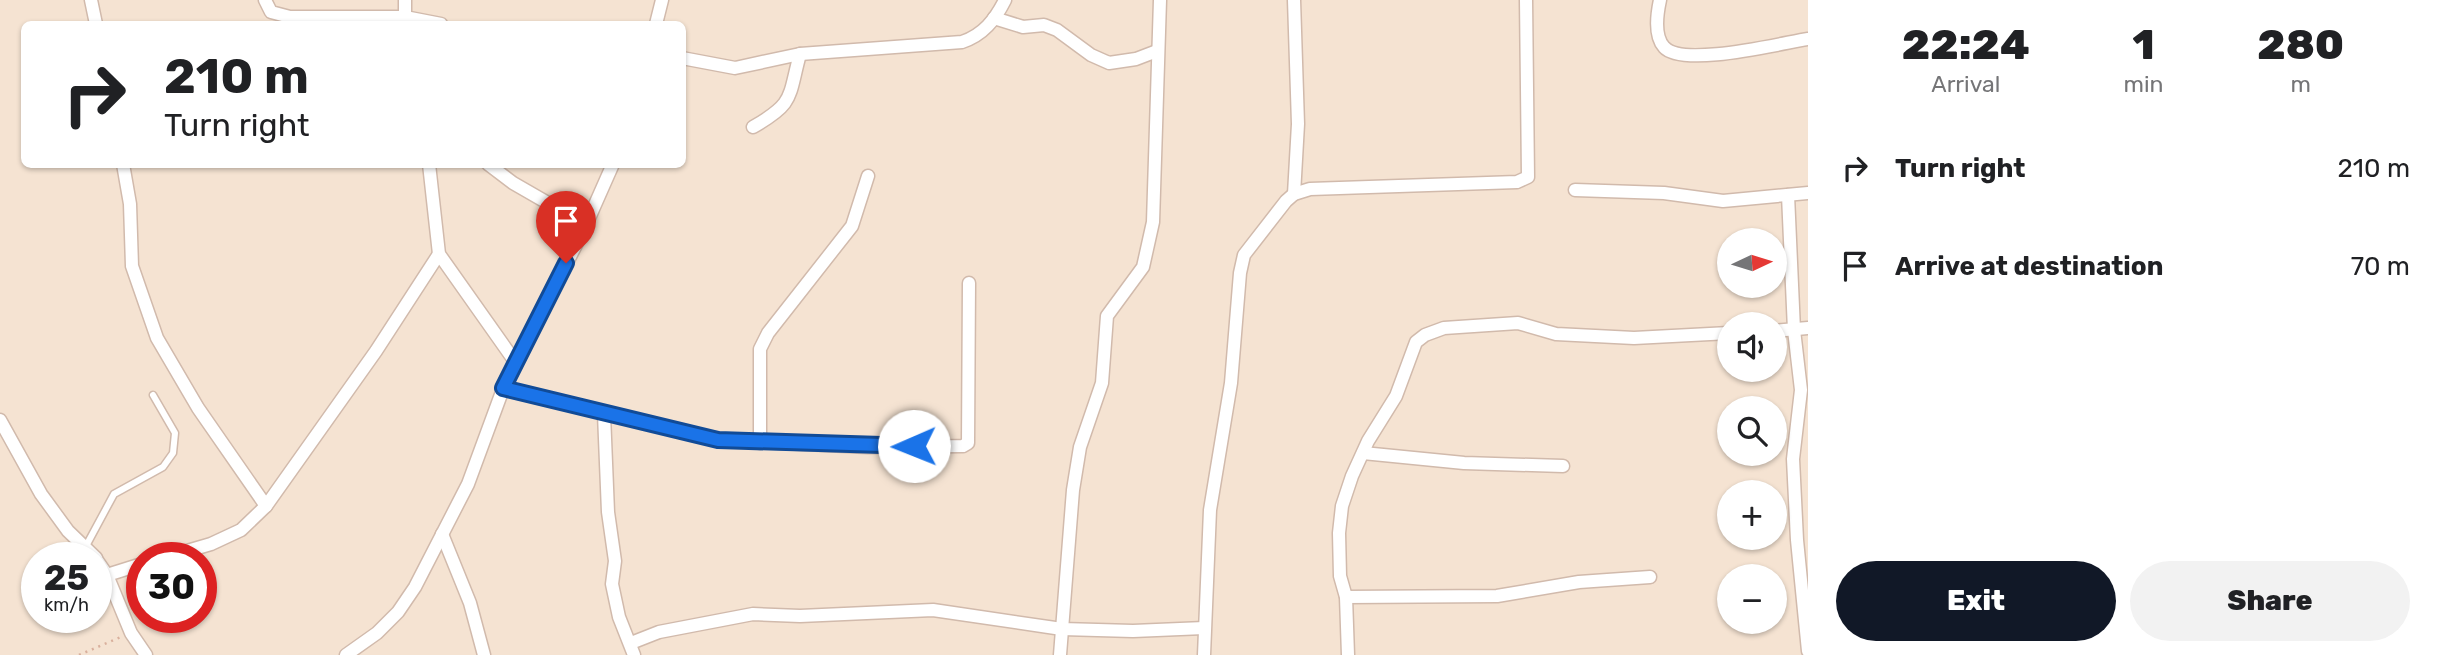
<!DOCTYPE html>
<html lang="en">
<head>
<meta charset="utf-8">
<style>
  :root { --surface:#fff; --page:#f2f2f2; --text:#202124; --muted:#757577; --accent:#111827 }
  body { margin:0; font-family:Rubik,sans-serif; background:var(--page); color:var(--text); height:100vh; display:flex; flex-direction:column; font-size:26px; white-space:nowrap }
  * { box-sizing:border-box; margin:0 }
  p { font-size:23px; color:var(--muted) }
  .icon { flex:none; width:38px; height:38px; fill:none; stroke:currentColor; stroke-width:2; stroke-linecap:round; stroke-linejoin:round }
  .map { position:relative; flex:1; overflow:hidden }
  .drawer { display:flex; flex-direction:column; background:var(--surface); width:630px }
  .drawer>* { flex:none }
  .hud { position:absolute; left:21px; top:21px; width:665px; height:147px; border-radius:10px; box-shadow:0 2px 5px #0004; background:#fff; color:var(--text); overflow:hidden }
  .needle { width:46px; rotate:86deg }
  .controls { position:absolute; left:1717px; top:228px; display:grid; gap:14px }
  .controls a { display:grid; place-items:center; width:70px; height:70px; border-radius:50%; background:var(--surface); box-shadow:0 2px 5px #0004; font-size:35px }
  .speed { position:absolute; left:21px; top:542px; display:flex; gap:14px; font-size:35px; font-weight:700; text-align:center }
  .speed>* { display:grid; place-content:center; width:91px; height:91px; border-radius:50%; background:var(--surface); box-shadow:0 2px 5px #0004; line-height:1 }
  .speed small { font-size:18px; font-weight:400 }
  .speed .limit { border:10px solid #d22; background:#fff; color:#111 }
  .pin { position:absolute; display:grid; place-items:center; width:60px; height:60px; color:#fff; margin:-72px -30px; border-radius:50% 50% 50% 0; rotate:-45deg; box-shadow:0 0 7px #0007 }
  .pin .icon { rotate:45deg }
  .me { position:absolute; width:77px; margin:-38px; rotate:269deg; stroke-linejoin:round; filter:drop-shadow(0 0 5px #0008) }
  .turn { display:flex; align-items:center; gap:24px; height:147px; padding:0 28px; font-size:32px }
  .turn .icon { width:91px; height:91px; stroke-width:2.5 }
  .turn b { display:block; font-size:49px; line-height:60px }
  .eta { display:flex; justify-content:space-evenly; align-items:center; height:119px; text-align:center }
  .eta b { font-size:42px; font-weight:800; line-height:49px }
  .primary-button { display:flex; gap:14px; margin-top:auto; padding:14px 28px }
  .primary-button a { flex:1; height:80px; border-radius:42px; background:var(--accent); color:#fff; font-size:28px; font-weight:800; line-height:80px; text-align:center }
  .primary-button a+a { background:var(--page); color:var(--text) }
  ul { padding:0; list-style:none }
  li { display:flex; align-items:center; gap:21px; height:98px; padding:0 28px }
  li div { flex:1 }
  li b { display:block; font-size:26px }
  li em { font-style:normal }
  main { display:flex; flex:1; min-height:0 }
  .map>svg:first-child { display:block }
  .residential { fill:#f5e3d2; fill-rule:evenodd }
  .lines { fill:none; stroke-linecap:round; stroke-linejoin:round }
  .service-casing { stroke:#d1baac; stroke-width:9 }
  .minor-casing { stroke:#d1baac; stroke-width:15 }
  .path { stroke:#d9b09d; stroke-width:2.5; stroke-dasharray:2 5; stroke-linecap:butt }
  .service { stroke:#fff; stroke-width:6 }
  .minor { stroke:#fff; stroke-width:12 }
  .route-casing { stroke:#114b97; stroke-width:18 }
  .route { stroke:#1a73e8; stroke-width:12 }
</style>
</head>
<body>
<main>
<div class="map">
<svg width="1808" height="655" viewBox="0 0 1808 655">
  <rect width="100%" height="100%" fill="#fdf2e4"/>
  <path class="residential" d="M0 0H1808V655H0ZM24 24H682V164H24ZM1729 240H1774V285H1729ZM1729 324H1774V369H1729ZM1729 408H1774V453H1729ZM1729 492H1774V537H1729ZM37 558H96V618H37ZM142 558H201V618H142ZM1729 576H1774V621H1729Z"/>
  <g class="lines">
    <defs>
      <path id="service" d="M86 546 114 494 163 467 173 453 175 433 153 395"/>
      <g id="minor">
        <path d="M91 0 96 24"/>
        <path d="M265 0 271 12 290 17H405L441 24"/>
        <path d="M1294 0 1298 124 1294 194"/>
        <path d="M1660 0C1657 14 1654 36 1664 47 1682 68 1782 43 1808 39"/>
        <path d="M405 17V0"/>
        <path d="M994 18 1023 27 1044 25 1057 30 1091 55 1109 63 1136 59 1157 51"/>
        <path d="M656 24 662 0"/>
        <path d="M682 58 735 68 800 54 962 42C983 35 995 20 1005 0"/>
        <path d="M753 127C795 103 788 98 800 54"/>
        <path d="M123 164 130 204 132 266 157 338 198 408 266 506"/>
        <path d="M429 164 439 254 516 363"/>
        <path d="M488 164 513 183 586 225"/>
        <path d="M1575 190 1664 193 1723 201 1808 193"/>
        <path d="M1788 195 1794 330 1801 390 1793 459 1797 540 1808 651"/>
        <path d="M1774 331 1808 328"/>
        <path d="M503 389 718 440 868 447 963 446 968 443 969 283"/>
        <path d="M604 414 608 512 615 561 612 584 619 617 634 655"/>
        <path d="M0 420 41 494 68 531 96 558"/>
        <path d="M760 443V349L768 333 852 226 868 176"/>
        <path d="M1363 453 1464 463 1563 466"/>
        <path d="M442 534 470 603 484 655"/>
        <path d="M163 558 211 544 241 530 266 506 376 351 439 254"/>
        <path d="M96 559 107 575 131 633 146 655"/>
        <path d="M107 575 142 564"/>
        <path d="M1346 597 1497 596 1579 582 1650 577"/>
        <path d="M631 643 659 632 753 614 800 616 933 610 1062 629 1133 631 1204 628"/>
        <path d="M346 655 377 633 398 612 415 587 468 484 503 389 586 225 613 164"/>
        <path d="M1060 655 1073 490 1080 447 1102 383 1107 316 1143 267 1153 222 1160 0"/>
        <path d="M1204 655 1210 510 1231 383 1240 273 1244 255 1286 201 1294 194 1310 189 1517 182 1528 177 1526 0"/>
        <path d="M1348 655 1346 597 1340 576 1339 533 1342 506 1352 476 1368 441 1396 396 1416 342 1425 335 1444 328 1518 323 1556 334 1634 338 1729 333"/>
      </g>
    </defs>
    <use href="#service" class="service-casing"/>
    <use href="#minor" class="minor-casing"/>
    <path class="path" d="M79 655 121 637"/>
    <use href="#service" class="service"/>
    <use href="#minor" class="minor"/>
  </g>
  <g class="lines">
    <defs>
      <path id="route" d="M566 263 503 388 718 440 914 446"/>
    </defs>
    <use href="#route" class="route-casing"/>
    <use href="#route" class="route"/>
  </g>
</svg>
<div class="controls">
<a><svg class="needle" viewBox="-14 -14 28 28"><path d="M0-13l5 13h-10z" fill="#e53935"/><path d="M0 13l5-13h-10z" fill="#757577"/></svg></a>
<a><svg class="icon" aria-label="sound" viewBox="0 0 24 24"><path d="M4 9h4l5-4v14l-5-4H4zM17 9q2 3 0 6"/></svg></a>
<a><svg class="icon" aria-label="search" viewBox="0 0 24 24"><circle cx="10" cy="10" r="6"/><path d="M15 15l6 6"/></svg></a>
<a>+</a>
<a>−</a>
</div>
<div class="speed"><div>25<small>km/h</small></div><div class="limit">30</div></div>
<div class="pin" style="left:566px;top:263px;background:#d93025"><svg class="icon" aria-label="arrive" viewBox="0 0 24 24"><path d="M6 21V4h12l-3 4 3 4H6"/></svg></div>
<svg class="me" style="left:914px;top:446px" viewBox="-20 -20 40 40"><circle r="19" fill="#fff"/><path d="M0-13L10 11 0 6-10 11z" fill="#1a73e8"/></svg>
<div class="hud">
<div class="turn"><svg class="icon" aria-label="right" viewBox="0 0 24 24"><path d="M7 20v-9h11M14 6l5 5-5 5"/></svg><div><b>210 m</b>Turn right</div></div>
</div>
</div>
<section class="drawer">
<div class="eta">
<div><b>22:24</b><p>Arrival</p></div>
<div><b>1</b><p>min</p></div>
<div><b>280</b><p>m</p></div>
</div>
<ul>
<li><svg class="icon" aria-label="right" viewBox="0 0 24 24"><path d="M7 20v-9h11M14 6l5 5-5 5"/></svg><div><b>Turn right</b></div><em>210 m</em></li>
<li><svg class="icon" aria-label="arrive" viewBox="0 0 24 24"><path d="M6 21V4h12l-3 4 3 4H6"/></svg><div><b>Arrive at destination</b></div><em>70 m</em></li>
</ul>
<div class="primary-button"><a>Exit</a><a>Share</a></div>
</section>
</main>
</body>
</html>
